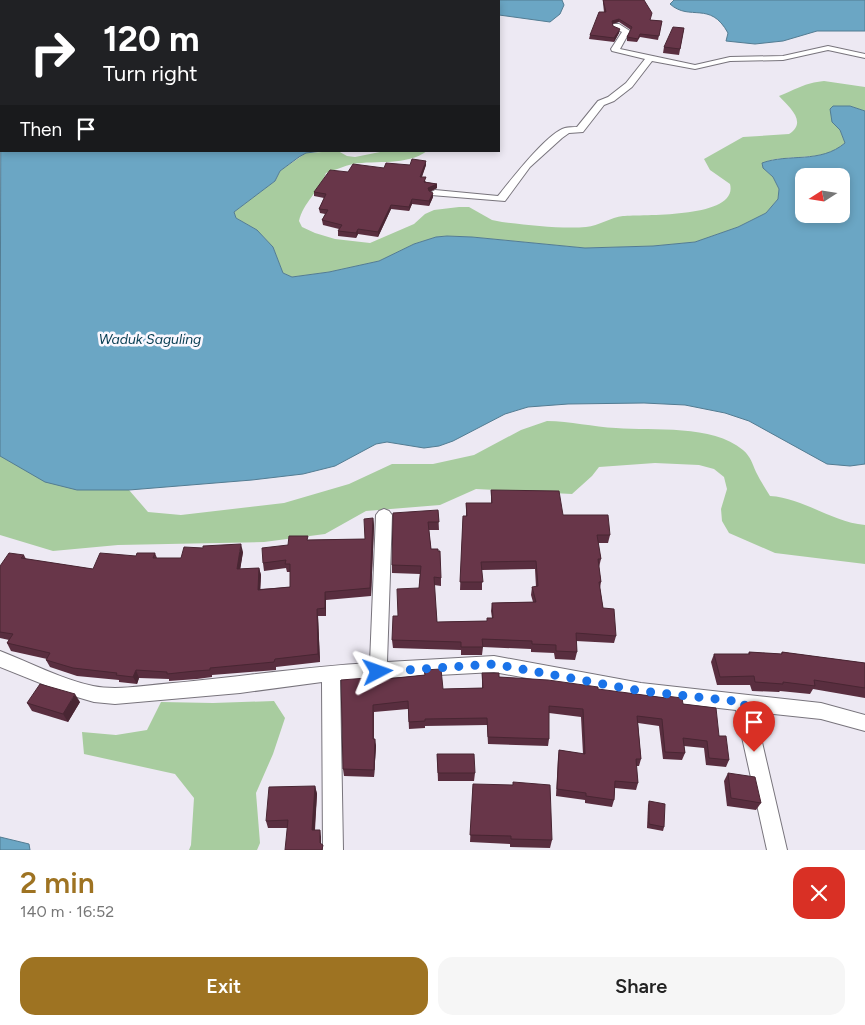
<!DOCTYPE html>
<html lang="en">
<head>
<meta charset="utf-8">
<style>
  :root { --surface:#fff; --page:#f6f6f6; --text:#222; --muted:#767676; --accent:#9e7322 }
  body { margin:0; font-family:Figtree,sans-serif; background:var(--page); color:var(--text); height:100vh; display:flex; flex-direction:column; font-size:19px; white-space:nowrap }
  * { box-sizing:border-box; margin:0 }
  p { font-size:16px; color:var(--muted) }
  .icon { flex:none; width:28px; height:28px; fill:none; stroke:currentColor; stroke-width:2; stroke-linecap:round; stroke-linejoin:round }
  .map { position:relative; height:850px; overflow:hidden }
  .drawer { display:flex; flex-direction:column; background:var(--surface); flex:1 }
  .drawer>* { flex:none }
  .hud { position:absolute; left:0px; top:0px; width:500px; height:152px; box-shadow:0 2px 8px #0003; background:#202124; color:#fff; overflow:hidden }
  .needle { width:32px; rotate:258deg }
  .tools { position:absolute; left:795px; top:168px; display:grid; gap:10px }
  .tools a { display:grid; place-items:center; width:55px; height:55px; border-radius:10px; background:var(--surface); box-shadow:0 2px 8px #0003; font-size:25px }
  .pin { position:absolute; display:grid; place-items:center; width:42px; height:42px; color:#fff; margin:-51px -21px; border-radius:50% 50% 50% 0; rotate:-45deg; box-shadow:0 0 5px #0007 }
  .pin .icon { rotate:45deg }
  .me { position:absolute; width:55px; margin:-28px; rotate:86deg; stroke-linejoin:round; filter:drop-shadow(0 0 4px #0008) }
  .turn { display:flex; align-items:center; gap:18px; height:105px; padding:0 20px; font-size:22px }
  .turn .icon { width:65px; height:65px; stroke-width:2.5 }
  .turn b { display:block; font-size:35px; line-height:42px }
  .then { display:flex; align-items:center; height:48px; padding:0 20px; background:#0003; gap:10px; font-size:19px }
  .round { display:grid; place-items:center; flex:none; width:52px; height:52px; border-radius:15px; background:var(--page) }
  .head { display:flex; align-items:center; justify-content:space-between; height:85px; padding:0 20px }
  h1 { font-size:30px; font-weight:600; line-height:38px; color:var(--accent) }
  .primary-button { display:flex; gap:10px; margin-top:auto; padding:10px 20px }
  .primary-button a { flex:1; height:58px; border-radius:15px; background:var(--accent); color:#fff; font-size:20px; font-weight:600; line-height:58px; text-align:center }
  .primary-button a+a { background:var(--page); color:var(--text) }
  .map>svg:first-child { display:block }
  .green { fill:#a8cc9f }
  .water { fill:#6ba6c4; stroke:#537c92; fill-rule:evenodd }
  .lines { fill:none; stroke-linecap:round; stroke-linejoin:round }
  .street-casing { stroke:#78747c; stroke-width:2 }
  .street { fill:#fff; fill-rule:evenodd }
  .wall { fill:#592e3f }
  .shaded-wall { fill:#492633 }
  .building { fill:#683649; stroke:#492633 }
  .route { stroke:#1a73e8; stroke-width:9; stroke-dasharray:0 16.2 }
  .labels { text-anchor:middle; stroke-width:5; stroke-linejoin:round; paint-order:stroke }
  .water-label { font-size:14px; font-style:italic; fill:#063c51; stroke:#faf7fe }
</style>
</head>
<body>
<div class="map">
<svg width="865" height="850" viewBox="0 0 865 850">
  <rect width="100%" height="100%" fill="#ede9f3"/>
  <g class="green">
    <path d="M824 81 865 87V111L850 106 832 122 840 130 845 143C821 164 789 152 762 163L763 168 773 177 779 189 778 199 766 213 738 227 695 242 653 246 585 248 472 237 447 236 436 237 414 244 379 261 329 272 292 277 283 273 273 247 257 230 236 218 234 212 275 181 280 171 306 153 338 151 347 156 355 157 385 151H427C407 166 376 160 353 164 344 166 335 170 326 173 320 190 303 203 299 221L302 227 315 233 335 239 370 243 414 224 425 214 434 210 459 207H469L492 220 502 222C527 225 562 229 586 227 599 226 611 217 623 216 643 214 739 219 730 184L710 170 704 159 743 137 789 134C808 122 789 107 779 96 797 89 804 83 824 81Z"/>
    <path d="M547 421C570 421 593 427 616 428 654 431 712 424 743 450 751 457 752 463 756 472 760 480 765 488 770 496 804 498 831 522 865 525V564L775 553 729 533 722 521 721 509 727 489 724 477 714 469 699 465 655 463 599 467 592 476 572 494 476 489 440 505 366 511 325 534 264 542 118 545 53 551 0 535V456L77 490H129L148 512 181 515 284 503 349 484 392 464H433L474 455 521 430Z"/>
    <path d="M274 701 285 718 273 754 256 793 260 843 257 850H189L191 845 194 798 175 774 84 754 82 732 116 735 147 730 161 702 213 703Z"/>
  </g>
  <g class="water">
    <path d="M144 0H562L564 5 560 14 550 22 499 15V1Z"/>
    <path d="M674 0H865V31H817L783 41 755 44 726 41 728 33C710 0 690 22 670 4Z"/>
    <path d="M1 43V151H322L306 153 299 157 280 171 275 181 234 212 236 218 257 230 273 247 283 273 292 277 329 272 379 261 414 244 436 237 447 236 472 237 585 248 653 246 695 242 738 227 766 213 778 199 779 189 773 177 763 168 762 163C789 153 820 164 845 143L840 130 832 122 830 109 833 106H850L865 111V464L850 466 827 464 749 421 725 413 685 405 644 403 568 404 528 407 505 414 453 441 439 446 424 448 387 442 376 444 335 466 303 474 252 480 129 490H77L45 482 0 456ZM841 176V214H804V176Z"/>
    <path d="M0 837 29 844 30 850H0Z"/>
  </g>
  <g class="lines">
    <defs>
      <g id="street">
        <path d="M613 24H619L630 31 620 49 695 65 730 57 783 56 828 46 865 54V58L828 50 783 60 730 61 695 69 652 61 632 87 614 101 604 105 583 132 569 133 562 138 530 167 505 201 431 195 430 193 435 190 498 196C511 180 547 133 565 128 569 127 574 127 577 127L598 101 608 97 626 83 645 59 612 51 611 49 622 32 613 28Z"/>
        <path d="M384 509 389 511 392 515 387 662 494 656 641 683 821 703 865 715V731L821 719 755 712 787 850H767L736 710 641 699 494 672 383 678 378 680H340L343 850H323L322 682 240 693 115 704 94 702 70 695 0 667V651C31 663 61 679 93 686 118 691 147 685 173 683 238 677 304 667 370 663L376 515 379 511Z"/>
      </g>
    </defs>
    <use href="#street" class="street-casing"/>
    <use href="#street" class="street"/>
  </g>
  <g class="wall">
    <path d="M603 0 650 20 662 21 658 40 640 37 637 42 627 41V37L631 30 619 22 612 24 613 26 619 33 614 42 589 39 590 35 604 12 603 3Z"/>
    <path d="M684 28 679 55 663 53 664 47Z"/>
    <path d="M410 165H426L422 177 426 182 437 184V188L430 192 433 197 429 206 412 204 409 211 391 209 378 237 358 234 356 238 338 236V231L339 229 323 225 322 220 325 214 320 213 319 209 324 198 314 196V192L348 172Z"/>
    <path d="M491 490 563 515 610 535 608 543H598L601 559 599 567 601 582 600 588 603 608 616 636 614 643 576 641 577 652 575 660 555 659 554 653 531 652V649L483 647 482 655H461V650L393 648 392 640 398 616 419 588 420 574 392 573V565L438 510 439 530H429L431 549 441 578V586L434 585 437 622 487 621 492 618 491 611 492 603 533 602 531 595 532 587H536L535 569 482 570V590H460L463 516H466V503H491Z"/>
    <path d="M373 518 374 526 371 596 326 600V616H318L320 662 276 667V670L212 675V677L197 679 169 681V679L139 678 137 684 119 682V680L77 676 50 667 46 660 47 659 11 651 7 643 9 640 0 638V566L24 555 26 559 93 569 136 556 155 553 157 558H181L243 552 240 569 259 568 261 575 260 589 290 587V572H287L286 568 264 571 263 563 288 545 308 540 365 539Z"/>
    <path d="M749 652 781 654 782 652 865 663V698L813 689 810 694 780 691 779 692 752 691 750 685H717L711 662 714 654H748Z"/>
    <path d="M424 670 443 689 482 688V673L499 677 666 698V696L683 704 719 736 729 760 726 767 706 765 704 748 684 746 685 753 682 760 663 759 659 726 638 723 641 759 639 766H636L638 783 636 790 615 788 614 800 612 807 585 803V800L556 796 558 757 559 750 583 754 581 717 549 713V739L548 746 488 744 487 725 425 726V728L409 729 408 709 374 712V739L376 746 374 777 344 776 343 769 367 681 425 675Z"/>
    <path d="M80 702 68 722 32 711 27 703Z"/>
    <path d="M437 754 475 773 474 781H438Z"/>
    <path d="M728 773 761 803 756 810 727 806 724 781Z"/>
    <path d="M473 784 552 840 550 848 510 847V844L470 842Z"/>
    <path d="M315 786 317 794 315 830 321 837 287 828H268L266 821Z"/>
    <path d="M649 801 664 827 663 831 647 828 648 805Z"/>
  </g>
  <g class="shaded-wall">
    <path d="M619 19V22L611 24 612 21Z"/>
    <path d="M620 29 619 33 614 42V38Z"/>
    <path d="M426 161V165L420 181V177Z"/>
    <path d="M437 184V188L428 192V188Z"/>
    <path d="M433 193V197L429 206V201Z"/>
    <path d="M412 199V204L409 211V207Z"/>
    <path d="M391 205V209L378 237V232Z"/>
    <path d="M358 229V234L356 238V233Z"/>
    <path d="M373 518 374 526 371 596 370 588Z"/>
    <path d="M241 544 243 552 239 577 237 569Z"/>
    <path d="M259 568 261 575 260 597 258 590Z"/>
    <path d="M325 592 326 600V616L325 608Z"/>
    <path d="M317 609 318 616 320 662 318 654Z"/>
    <path d="M136 670 139 678 137 684 133 677Z"/>
    <path d="M75 694 80 702 68 722 63 714Z"/>
    <path d="M375 739 376 746 374 777V770Z"/>
    <path d="M315 786 317 794 314 837 312 830Z"/>
    <path d="M320 830 321 837V850L320 843Z"/>
  </g>
  <g class="building">
    <path d="M603 0H644L652 13 650 20 662 21 659 36 640 34 638 39 627 37 632 27 619 19 612 21 613 26 620 29 614 38 590 35 599 12H606Z"/>
    <path d="M673 27 684 28 680 49 664 47Z"/>
    <path d="M412 159 426 161 420 177H426L424 182 437 184 428 188 429 191 433 193 429 201 412 199 409 207 391 205 378 232 358 229 356 233 338 231 342 225 322 220 328 210 319 209 326 194 314 192 330 170 348 172 353 164 384 168 386 163 410 165Z"/>
    <path d="M491 490 559 491 563 515H608L610 535H597L601 559H598L601 582H599L603 608 614 609 616 636 576 633 577 652 556 651V645L532 644V641L482 639 483 647H461V642L392 640 393 616H398L397 589 419 588 421 566 392 565 393 513 438 510 439 522H428L431 549H438V551H440L441 578 434 577 437 622 487 621V618H493L492 603 536 602 532 587 538 586 536 561 481 562 483 582H460L463 516H467L466 503H492Z"/>
    <path d="M373 518 370 588 325 592V608L317 609 318 654 275 659 274 662 210 668V670L195 671 167 674V672L136 670 133 677 116 675 117 673 73 668 46 660 50 653 7 643 13 634 0 632V566L9 553 24 555 21 558 93 569 100 553 136 556 137 553H155L153 558H181L184 547 203 548V546L241 544 237 569 259 568 258 590 290 587V564H285L286 560 263 563 262 548 288 545 289 536H308L307 540 365 539 364 519Z"/>
    <path d="M749 652 782 654V652L865 663V688L814 680 815 686 783 682V684L755 682 754 676 720 677 714 654H750Z"/>
    <path d="M441 669 443 689 483 688 482 673H499V677L548 680 598 687V689L666 698V696L682 698 683 704 716 708 719 736H726L729 760 709 758 707 741 683 738 685 753 665 752 662 719 637 716 641 759H636L638 783 615 781 614 800 586 796V793L557 789 559 750 585 754 583 709 549 706V739L488 737 487 718 425 719V721L409 722 408 701 373 705V739H375L374 770 343 769 341 680 367 678V681L425 675 424 670Z"/>
    <path d="M40 684 75 694 63 714 27 703Z"/>
    <path d="M437 754H474L475 773H438Z"/>
    <path d="M728 773 755 777 761 803 731 798Z"/>
    <path d="M513 782 550 785 552 840 511 839V836L470 835 473 784 513 785Z"/>
    <path d="M315 786 312 830H320V843L323 845 322 850H285L288 820 266 821 269 787Z"/>
    <path d="M649 801 665 804 664 827 649 824Z"/>
  </g>
  <g class="lines">
    <path class="route" d="M378 672 494 664 641 691 744 702 754 752"/>
  </g>
  <g class="labels">
    <g class="water-label">
      <text x="150" y="344">Waduk Saguling</text>
    </g>
  </g>
</svg>
<div class="tools">
<a><svg class="needle" viewBox="-14 -14 28 28"><path d="M0-13l5 13h-10z" fill="#e53935"/><path d="M0 13l5-13h-10z" fill="#767676"/></svg></a>
</div>
<div class="pin" style="left:754px;top:752px;background:#d93025"><svg class="icon" aria-label="arrive" viewBox="0 0 24 24"><path d="M6 21V4h12l-3 4 3 4H6"/></svg></div>
<svg class="me" style="left:378px;top:672px" viewBox="-20 -20 40 40"><path d="M0-17L14 15 0 8-14 15z" fill="#1a73e8" stroke="#fff" stroke-width="4"/></svg>
<div class="hud">
<div class="turn"><svg class="icon" aria-label="right" viewBox="0 0 24 24"><path d="M7 20v-9h11M14 6l5 5-5 5"/></svg><div><b>120 m</b>Turn right</div></div>
<div class="then">Then<svg class="icon" aria-label="arrive" viewBox="0 0 24 24"><path d="M6 21V4h12l-3 4 3 4H6"/></svg></div>
</div>
</div>
<section class="drawer">
<div class="head"><div><h1>2 min</h1><p>140 m · 16:52</p></div><a class="round" style="background:#d93025;color:#fff"><svg class="icon" aria-label="close" viewBox="0 0 24 24"><path d="M6 6l12 12M18 6L6 18"/></svg></a></div>
<div class="primary-button"><a>Exit</a><a>Share</a></div>
</section>
</body>
</html>
